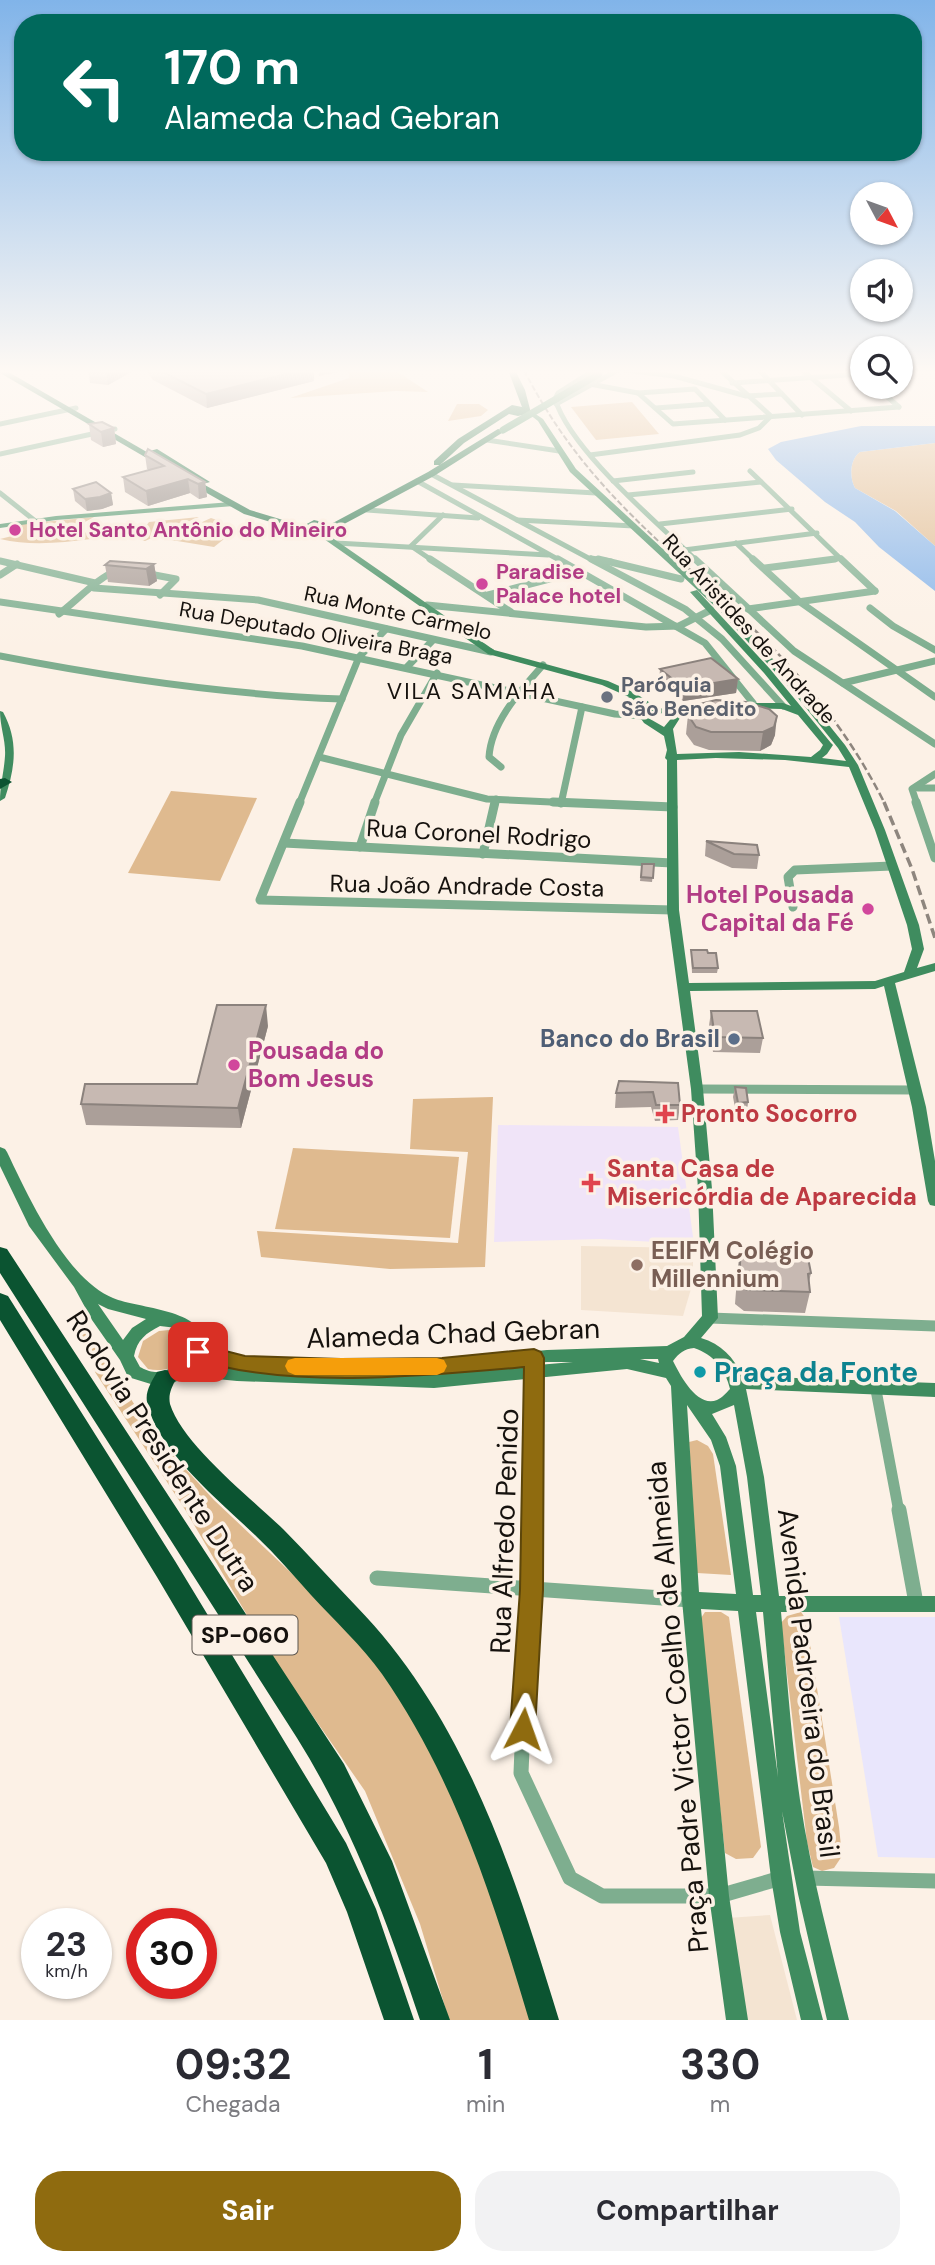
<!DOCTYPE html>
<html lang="pt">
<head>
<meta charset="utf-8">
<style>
  :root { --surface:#fff; --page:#f2f2f3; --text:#2b2b33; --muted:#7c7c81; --accent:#8f6b0f }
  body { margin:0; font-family:"DM Sans",sans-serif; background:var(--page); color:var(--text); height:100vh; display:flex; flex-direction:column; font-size:26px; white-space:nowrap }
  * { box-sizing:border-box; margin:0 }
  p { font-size:23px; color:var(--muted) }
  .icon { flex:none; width:38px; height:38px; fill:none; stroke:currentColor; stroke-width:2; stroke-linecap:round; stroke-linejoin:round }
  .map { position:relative; height:2020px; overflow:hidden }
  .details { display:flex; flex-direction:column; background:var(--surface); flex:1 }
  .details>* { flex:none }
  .banner { position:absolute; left:14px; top:14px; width:908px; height:147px; border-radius:28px; box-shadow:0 2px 5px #0004; background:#00695c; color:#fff; overflow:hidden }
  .needle { width:46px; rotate:131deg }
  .fabs { position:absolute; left:850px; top:182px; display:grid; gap:14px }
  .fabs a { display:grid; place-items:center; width:63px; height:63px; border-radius:50%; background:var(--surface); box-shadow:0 2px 5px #0004; font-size:35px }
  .speed { position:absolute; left:21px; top:1908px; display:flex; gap:14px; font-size:35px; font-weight:700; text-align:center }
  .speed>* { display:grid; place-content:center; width:91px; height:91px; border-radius:50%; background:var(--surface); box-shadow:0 2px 5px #0004; line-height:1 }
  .speed small { font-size:18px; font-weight:400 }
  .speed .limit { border:10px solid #d22; background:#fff; color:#111 }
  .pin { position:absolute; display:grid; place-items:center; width:60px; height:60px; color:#fff; margin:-30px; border-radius:14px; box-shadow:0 4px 10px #0006 }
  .me { position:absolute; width:77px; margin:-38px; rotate:4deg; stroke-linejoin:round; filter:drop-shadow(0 0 5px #0008) }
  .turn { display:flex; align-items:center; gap:24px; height:147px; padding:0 35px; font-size:32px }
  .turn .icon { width:91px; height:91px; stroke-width:2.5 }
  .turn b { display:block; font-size:49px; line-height:60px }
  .eta { display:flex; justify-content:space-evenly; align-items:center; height:119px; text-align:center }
  .eta b { font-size:42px; font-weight:700; line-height:49px }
  .cta { display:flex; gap:14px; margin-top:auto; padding:14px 35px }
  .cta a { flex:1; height:80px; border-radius:28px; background:var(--accent); color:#fff; font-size:28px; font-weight:700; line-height:80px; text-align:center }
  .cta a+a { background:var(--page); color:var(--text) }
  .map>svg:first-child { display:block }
  .commercial { fill:#e9e6fc }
  .built { fill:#f4e4d2 }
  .medical { fill:#f0e4f8 }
  .green { fill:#dfba8f }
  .water { fill:#87b5ea }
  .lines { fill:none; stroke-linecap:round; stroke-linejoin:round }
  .street-far4 { stroke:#7eae8f; stroke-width:5 }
  .street-far3 { stroke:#7eae8f; stroke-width:7 }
  .street-far2 { stroke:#7eae8f; stroke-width:9 }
  .street-far1 { stroke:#7eae8f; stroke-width:11 }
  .street { stroke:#7eae8f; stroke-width:15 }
  .secondary { fill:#3f8c5f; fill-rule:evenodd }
  .primary { fill:#1e6f44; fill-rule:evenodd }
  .highway { fill:#0b5431; fill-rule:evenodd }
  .rail-far2 { stroke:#8e867e; stroke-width:2; stroke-dasharray:6 2.5; stroke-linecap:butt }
  .rail-far1 { stroke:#8e867e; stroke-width:2.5; stroke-dasharray:8 3.5; stroke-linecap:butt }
  .rail { stroke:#8e867e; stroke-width:3.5; stroke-dasharray:10 5; stroke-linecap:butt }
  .secondary-bridge { stroke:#3f8c5f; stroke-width:7 }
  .wall { fill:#ab9f99 }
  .shaded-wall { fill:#8b827d }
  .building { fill:#c7b9b2; stroke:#8b827d; stroke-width:2 }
  .route { fill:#8f6b0f; stroke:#5d460a; stroke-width:2 }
  .slow { fill:#f59e0b }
  .hotel-dot { fill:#d1479c; stroke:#fcf1e6; stroke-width:2.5 }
  .worship-dot { fill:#6b7280; stroke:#fcf1e6; stroke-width:2.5 }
  .service-dot { fill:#5c6f8a; stroke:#fcf1e6; stroke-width:2.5 }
  .health-dot { fill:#e0444e; stroke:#fcf1e6; stroke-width:2.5 }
  .education-dot { fill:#8d6e63; stroke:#fcf1e6; stroke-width:2.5 }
  .culture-dot { fill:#0f9aa8; stroke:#fcf1e6; stroke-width:2.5 }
  .labels { text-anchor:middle; stroke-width:7; stroke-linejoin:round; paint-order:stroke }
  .far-hotel-label { font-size:21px; font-weight:bold; fill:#b23c85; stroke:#fcf1e6; text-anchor:start }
  .far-street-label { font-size:21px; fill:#16120e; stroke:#fcf1e6 }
  .far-worship-label { font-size:21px; font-weight:bold; fill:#5b616d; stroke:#fcf1e6; text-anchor:start }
  .far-quarter-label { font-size:23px; letter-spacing:2px; fill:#16120e; stroke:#fcf1e6 }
  .shield { fill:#fcf1e6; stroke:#5b554f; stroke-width:2 }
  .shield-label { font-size:23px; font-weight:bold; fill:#16120e }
  .street-label { font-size:24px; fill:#16120e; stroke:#fcf1e6 }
  .hotel-label { font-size:24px; font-weight:bold; fill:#b23c85; stroke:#fcf1e6; text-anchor:end }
  .service-label { font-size:24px; font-weight:bold; fill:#4e5e75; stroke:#fcf1e6; text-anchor:end }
  .health-label { font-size:24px; font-weight:bold; fill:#be3a42; stroke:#fcf1e6; text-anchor:start }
  .education-label { font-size:24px; font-weight:bold; fill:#785e54; stroke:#fcf1e6; text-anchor:start }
  .near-street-label { font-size:28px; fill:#16120e; stroke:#fcf1e6 }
  .near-culture-label { font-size:28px; font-weight:bold; fill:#0d838f; stroke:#fcf1e6; text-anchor:start }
</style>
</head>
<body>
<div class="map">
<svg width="935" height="2020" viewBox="0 0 935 2020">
  <rect width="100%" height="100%" fill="#fcf1e6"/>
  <path class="commercial" d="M839 1617H935V1858L878 1857Z"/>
  <g class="built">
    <path d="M581 1246 693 1248V1282L683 1316 581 1310Z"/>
    <path d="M770 1915 797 2020H744L727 1918Z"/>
  </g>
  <path class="medical" d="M498 1125 678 1127 694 1244 600 1239 494 1242Z"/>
  <g class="green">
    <path d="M343 370H395L428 392 396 391 290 398 349 378V373Z"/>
    <path d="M632 402 659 434 596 440 571 407Z"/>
    <path d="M457 404H479L488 410 481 416 448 421Z"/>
    <path d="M935 443V546L896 511 855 488C849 477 850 459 860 452Z"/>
    <path d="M94 517 85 522 55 527 88 533 91 539C60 543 30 546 0 539L16 535 15 528 21 524Z"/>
    <path d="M199 517 145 541 137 538 149 522Z"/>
    <path d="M211 518 217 520 229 535 214 547 165 539Z"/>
    <path d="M171 791 257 798 220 881 128 873Z"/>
    <path d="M493 1097 485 1267 390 1269 261 1257 257 1231 458 1243 468 1152 410 1149 413 1099Z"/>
    <path d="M293 1148 459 1157 450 1238 275 1229Z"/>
    <path d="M80 1318 141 1415 170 1452 214 1500 358 1636 454 1782 532 2020H449L420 1924 365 1791 271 1656 186 1511 95 1372 94 1362 70 1323Z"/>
    <path d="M169 1330 185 1337C196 1362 168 1374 148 1369L138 1357 143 1341 159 1331Z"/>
    <path d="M697 1440 708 1446 713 1454 731 1575 697 1573 689 1442Z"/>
    <path d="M705 1612H721L729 1617 761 1847 753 1858 736 1859 725 1853 699 1621Z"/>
    <path d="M801 1612 806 1619 839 1827 842 1856 834 1868 822 1871 813 1867 807 1842 781 1623 787 1616Z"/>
  </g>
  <path class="water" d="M861 426H935V443L860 452C850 459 849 477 855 488L895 511 935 546V591L879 547 855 522 825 502 776 460 768 449 781 442Z"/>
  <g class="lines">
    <g class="street-far4">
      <path d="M594 370 558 393 555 399C571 451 657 522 697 561"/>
      <path d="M624 370 674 376 746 396 782 394"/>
      <path d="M759 370 802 415"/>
      <path d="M802 370 851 411"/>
      <path d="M732 383 861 374"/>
      <path d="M590 384 638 393 673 424 899 407"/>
      <path d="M876 387 899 407"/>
      <path d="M638 393 695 389 725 420"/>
      <path d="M556 404 618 370"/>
      <path d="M656 408 709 404"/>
      <path d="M0 424 76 408"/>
      <path d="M487 440 559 451"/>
      <path d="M0 454 115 429"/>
      <path d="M590 455 740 435 759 428 771 416 720 370"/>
      <path d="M750 471 843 561"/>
      <path d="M431 474 594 561"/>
      <path d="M417 481 561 561"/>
      <path d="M613 481 693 472"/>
      <path d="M453 485 596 493"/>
      <path d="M0 493 34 520"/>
      <path d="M628 495 761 482"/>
      <path d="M367 510 478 518"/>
      <path d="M517 520 634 526"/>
      <path d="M660 524 792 509"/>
      <path d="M336 543 548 555"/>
      <path d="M736 543 755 561"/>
      <path d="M684 550 817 533"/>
      <path d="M591 558 611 561"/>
      <path d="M433 561 411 546 443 515"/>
      <path d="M822 561 841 558"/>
    </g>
    <g class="street-far3">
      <path d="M430 559 511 612"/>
      <path d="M558 559 705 643 753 703"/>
      <path d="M591 559 685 609 722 639 783 706"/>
      <path d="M598 559 681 579"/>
      <path d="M695 559 794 651 935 744"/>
      <path d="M753 559 800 602 935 697"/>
      <path d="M841 559 875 591"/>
      <path d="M0 561 95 583"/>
      <path d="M765 568 835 559"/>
      <path d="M144 573 176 579 160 595"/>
      <path d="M0 575 17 564"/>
      <path d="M94 588 258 600 491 652"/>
      <path d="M488 595 580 571"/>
      <path d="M0 602 302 646 615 714 643 716"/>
      <path d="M427 605 646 627 679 626 711 610"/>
      <path d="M870 608 893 626 935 650"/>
      <path d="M748 609 875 591"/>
      <path d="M59 614C75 602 101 575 118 570"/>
      <path d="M0 656C113 678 226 695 342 699"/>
      <path d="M407 667 433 640"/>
      <path d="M843 683 935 661"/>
      <path d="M319 757 487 799 594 804"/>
      <path d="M501 767 489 757C491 722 521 690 543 665"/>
      <path d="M918 788H935"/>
      <path d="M299 804 359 657 386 629"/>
      <path d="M374 804 401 735 437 673"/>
      <path d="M495 804 496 799"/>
      <path d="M561 804 582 707"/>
      <path d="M917 804 912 789 935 774"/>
    </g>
    <g class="street-far2">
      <path d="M300 802 260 900 673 910"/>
      <path d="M553 802 673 807"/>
      <path d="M916 802 935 858"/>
      <path d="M284 843 672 863"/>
      <path d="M360 847 375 802"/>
      <path d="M483 854 495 802"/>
      <path d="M793 907 788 877 795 870 892 866"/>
      <path d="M697 1089 915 1090"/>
    </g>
    <g class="street-far1">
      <path d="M710 1318 935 1326"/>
      <path d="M876 1390 899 1512"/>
      <path d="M532 1512 534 1358"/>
    </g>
    <g class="street">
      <path d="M532 1510 521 1773 570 1878 602 1896H719L781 1878"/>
      <path d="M899 1510 916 1603"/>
      <path d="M377 1578 691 1600"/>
      <path d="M805 1878 935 1881"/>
    </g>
    <g class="secondary">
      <path d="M600 370H622C617 373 605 373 600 370Z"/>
      <path d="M528 409 543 419 576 469 726 607 800 689 845 745 858 765 885 830 919 925 924 949 917 968 935 963V971L895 983 926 1107 935 1161V1206L930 1205 928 1201 912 1107 884 986 875 989 690 991 703 1089 712 1189 718 1318 701 1338C721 1344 734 1357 742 1376L935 1383V1397L746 1389 764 1477 779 1596H935V1612H781C787 1675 791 1738 800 1800 811 1874 831 1947 849 2020H827L798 1894 782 1811 800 1932 823 2020H801L780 1932 771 1878 738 1611 701 1609 729 1896 748 2020H726L709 1896 682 1600 671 1386 666 1378 627 1369 434 1388 237 1381 187 1376 171 1384 154 1385 128 1377 120 1360 92 1320 74 1287 29 1226 0 1166V1147L5 1149 7 1152C28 1196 66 1279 113 1298 139 1309 208 1309 205 1347L245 1358 341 1362 442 1360 547 1350 667 1346 684 1337 702 1316 698 1189 691 1089 667 910V760L665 758 667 750 664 736 644 723 627 699 629 697 602 685 488 654 314 532 321 530 494 650 608 681 635 693 658 708 687 712V716H678L680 718 673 729 677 754 739 752 811 757 820 750 823 745 798 715 782 709 734 708 732 706 737 703H783L791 706 764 673 690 592 697 590 770 669 831 743 833 745 827 754 822 758 846 761 838 748 794 693 720 611 570 472 538 421 525 411ZM641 705 652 712 674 715 664 727 650 719ZM716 758 785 760 849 767 875 830 907 925 912 949 904 972 875 981 689 983 679 910 677 760ZM98 1304 108 1309 146 1319 132 1328 123 1340ZM160 1326C165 1327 172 1327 177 1328 208 1338 180 1373 155 1372 150 1372 144 1369 140 1367L134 1356C137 1340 146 1333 160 1326ZM694 1348C713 1354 726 1370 730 1389 726 1393 722 1398 717 1400 697 1408 680 1375 673 1361 679 1353 684 1349 694 1348ZM201 1359 231 1367 198 1364ZM640 1359H658L659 1363ZM547 1362H573L434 1374 402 1373 442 1372ZM687 1405 711 1440 720 1466 736 1594 699 1592ZM734 1405 747 1477 761 1595H753L736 1466 726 1437 712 1414ZM756 1612H763L778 1777Z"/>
      <path d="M231 502 235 504 234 506 56 520 0 528V524L56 516Z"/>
      <path d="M0 711 3 712C19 741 15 768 5 798L0 801C0 785 4 772 5 756 6 741 0 727 0 711Z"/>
    </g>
    <g class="primary">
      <path d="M0 370H5L164 462 157 464 0 373Z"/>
      <path d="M508 370H515L525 390 531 413 518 416 509 414 464 443 440 465H434V461L458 439 512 405 522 407Z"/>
      <path d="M498 429 505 431 434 476 331 531 314 535 244 514 189 483V479L202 483 150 451 157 449 210 482 203 484 250 510 303 526 314 520 331 524 428 472Z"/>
    </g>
    <g class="highway">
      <path d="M5 778 12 782 0 789V779Z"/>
      <path d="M0 1247 7 1249 344 1764 392 1861 450 2020H420C387 1921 352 1826 297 1738L0 1273Z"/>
      <path d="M0 1293 8 1296 175 1561 346 1843 376 1909 414 2020H384L347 1912 326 1863 157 1577 0 1320Z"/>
      <path d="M165 1370 173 1372 176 1379C172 1387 168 1394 170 1404 182 1444 252 1499 283 1529 308 1554 331 1580 356 1606 466 1719 514 1873 559 2020H529C493 1899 455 1779 382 1674 361 1645 335 1621 311 1595 293 1575 276 1555 257 1537 222 1503 157 1451 147 1402 145 1391 152 1381 157 1372Z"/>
    </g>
    <path class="rail-far2" d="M524 370C565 450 614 501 680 561"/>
    <path class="rail-far1" d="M678 559C764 636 832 699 885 804"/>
    <path class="rail" d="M884 802 912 869 935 938"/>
    <path class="secondary-bridge" d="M503 430 599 374"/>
  </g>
  <g class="wall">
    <path d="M88 370H135L108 385 90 383Z"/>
    <path d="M146 370H314V381L207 408 153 380Z"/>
    <path d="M89 424 114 428 116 444 103 447 91 440Z"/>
    <path d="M145 455 205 482 207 497 199 499 190 493 148 506 125 492 123 477 149 470 147 469Z"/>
    <path d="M73 489 111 493 113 505 102 509 87 511 75 501Z"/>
    <path d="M154 564 157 581 149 586 108 582 105 565Z"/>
    <path d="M660 669 738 679 736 693 683 701 659 683Z"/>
    <path d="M688 715 775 735 771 745 760 751 709 750 694 745 686 734Z"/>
    <path d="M706 841 759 855 757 869 732 868 705 856Z"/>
    <path d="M642 864H654L652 882 640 881Z"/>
    <path d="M691 950 708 953 718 968 717 973H692Z"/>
    <path d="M711 1011 763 1038 760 1053 713 1052 709 1026Z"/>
    <path d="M268 1026 241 1128 86 1125 81 1104 197 1084Z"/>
    <path d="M678 1083 680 1105 678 1120 655 1121 651 1107 615 1108 616 1093Z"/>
    <path d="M735 1087 748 1102 747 1113H736L733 1097Z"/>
    <path d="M741 1245 811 1273 809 1282 810 1292 805 1313 744 1311 735 1304 738 1266Z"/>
  </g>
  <g class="shaded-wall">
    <path d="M108 370H135L108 385 106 371Z"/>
    <path d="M302 370H314V381L207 408 206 394Z"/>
    <path d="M319 370H340V372L319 376Z"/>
    <path d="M114 428 116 444 103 447 101 432Z"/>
    <path d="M188 479 190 493 148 506 146 491Z"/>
    <path d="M205 482 207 497 199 499 198 484Z"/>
    <path d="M111 493 113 505 102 509 87 511 85 499Z"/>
    <path d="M154 564 157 581 149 586 146 569Z"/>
    <path d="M738 679 736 693 683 701 684 688Z"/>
    <path d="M777 716 775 735 771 745 760 751 763 732Z"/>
    <path d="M266 1005 268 1026 241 1128 238 1108Z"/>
  </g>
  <g class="building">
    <path d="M159 370H302L206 394Z"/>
    <path d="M102 422 114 428 101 432 89 424Z"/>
    <path d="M148 449 205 482 198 484 188 479 146 491 123 477 164 466 145 455Z"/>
    <path d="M96 482 111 493 100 497 85 499 73 489Z"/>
    <path d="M110 561 154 564 146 569 105 565Z"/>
    <path d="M711 658 738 679 684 688 660 669Z"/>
    <path d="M716 700 746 702 769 709 777 716 774 727 763 732H711L696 727 688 715 690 709 700 704Z"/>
    <path d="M706 841 757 845 759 855 734 854Z"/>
    <path d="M642 864H654L653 878 641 877Z"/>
    <path d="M691 950H707L708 953H716L718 968H693Z"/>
    <path d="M217 1005H266L238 1108 81 1104 85 1084H197Z"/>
    <path d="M711 1011H757L763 1038 715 1037Z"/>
    <path d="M619 1081 678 1083 680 1105H656L653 1092 616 1093Z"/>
    <path d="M735 1087 746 1088 748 1102 738 1103Z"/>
    <path d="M741 1245 807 1253 811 1273 808 1274 810 1292 747 1290 739 1283Z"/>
  </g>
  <linearGradient id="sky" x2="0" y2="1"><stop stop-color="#81b4e9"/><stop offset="0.57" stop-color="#fef9f4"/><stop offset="1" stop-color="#fef9f4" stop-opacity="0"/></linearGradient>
  <rect width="935" height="652" fill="url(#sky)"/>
  <path class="route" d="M198 1344 245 1356 341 1359 442 1358 534 1349 541 1352 544 1358 543 1590 535 1729 531 1737 523 1741 514 1737 510 1729 520 1590 524 1367C426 1376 285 1390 191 1358L188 1352 191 1346Z"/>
  <path class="slow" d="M295 1358H437L444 1360 447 1366 444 1372 437 1375H295L288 1372 285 1366 288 1360Z"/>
  <g class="hotel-dot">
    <circle cx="15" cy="530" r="7"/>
    <circle cx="482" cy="584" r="7"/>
    <circle cx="868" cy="909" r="7"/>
    <circle cx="234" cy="1065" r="7"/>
  </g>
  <circle class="worship-dot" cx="607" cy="697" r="7"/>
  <circle class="service-dot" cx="734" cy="1039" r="7"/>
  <g class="health-dot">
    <path d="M661.5 1103.5h7v7h7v7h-7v7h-7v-7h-7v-7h7z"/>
    <path d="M587.5 1172.5h7v7h7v7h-7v7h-7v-7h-7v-7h7z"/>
  </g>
  <circle class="education-dot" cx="637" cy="1265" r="7"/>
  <circle class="culture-dot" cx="700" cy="1372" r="7"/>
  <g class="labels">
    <g class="far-hotel-label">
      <text x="29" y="537">Hotel Santo Antônio do Mineiro</text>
      <text x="496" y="579">Paradise<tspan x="496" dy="24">Palace hotel</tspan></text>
    </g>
    <g class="far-street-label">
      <text transform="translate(398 613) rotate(12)" y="7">Rua Monte Carmelo</text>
      <text transform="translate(749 629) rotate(48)" y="7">Rua Aristides de Andrade</text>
      <text transform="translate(316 633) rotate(10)" y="7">Rua Deputado Oliveira Braga</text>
    </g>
    <g class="far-worship-label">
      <text x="621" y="692">Paróquia<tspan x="621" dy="24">São Benedito</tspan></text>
    </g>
    <g class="far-quarter-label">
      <text x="472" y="699">VILA SAMAHA</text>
    </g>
    <rect class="shield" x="192.5" y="1615.5" width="105" height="39" rx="5"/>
    <g class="shield-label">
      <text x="245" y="1643">SP-060</text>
    </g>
    <g class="street-label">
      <text transform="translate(479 834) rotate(3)" y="8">Rua Coronel Rodrigo</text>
      <text transform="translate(467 886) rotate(1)" y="8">Rua João Andrade Costa</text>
    </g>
    <g class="hotel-label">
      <text x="854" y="903">Hotel Pousada<tspan x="854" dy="28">Capital da Fé</tspan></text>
      <text x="248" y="1059" text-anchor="start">Pousada do<tspan x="248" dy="28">Bom Jesus</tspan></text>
    </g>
    <g class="service-label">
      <text x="720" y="1047">Banco do Brasil</text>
    </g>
    <g class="health-label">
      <text x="681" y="1122">Pronto Socorro</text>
      <text x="607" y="1177">Santa Casa de<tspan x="607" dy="28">Misericórdia de Aparecida</tspan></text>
    </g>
    <g class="education-label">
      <text x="651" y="1259">EEIFM Colégio<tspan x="651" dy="28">Millennium</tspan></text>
    </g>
    <g class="near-street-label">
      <text transform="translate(453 1333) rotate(-2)" y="10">Alameda Chad Gebran</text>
      <text transform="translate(163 1451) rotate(57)" y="10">Rodovia Presidente Dutra</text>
      <text transform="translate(504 1531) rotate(-88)" y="10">Rua Alfredo Penido</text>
      <text transform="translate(809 1683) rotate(83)" y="10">Avenida Padroeira do Brasil</text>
      <text transform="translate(677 1707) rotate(-95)" y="10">Praça Padre Victor Coelho de Almeida</text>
    </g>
    <g class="near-culture-label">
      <text x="714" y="1382">Praça da Fonte</text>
    </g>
  </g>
</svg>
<div class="fabs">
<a><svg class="needle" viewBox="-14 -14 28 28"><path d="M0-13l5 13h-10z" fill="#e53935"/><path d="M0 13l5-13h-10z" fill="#7c7c81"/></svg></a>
<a><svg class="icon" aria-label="sound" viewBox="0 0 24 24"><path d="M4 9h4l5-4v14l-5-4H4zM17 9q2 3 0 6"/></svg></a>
<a><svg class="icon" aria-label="search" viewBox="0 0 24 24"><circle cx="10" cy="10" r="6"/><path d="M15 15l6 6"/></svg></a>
</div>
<div class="speed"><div>23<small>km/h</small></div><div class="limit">30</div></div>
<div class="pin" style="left:198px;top:1352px;background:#d93025"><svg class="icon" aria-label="arrive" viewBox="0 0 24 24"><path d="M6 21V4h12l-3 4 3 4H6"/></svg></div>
<svg class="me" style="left:523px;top:1729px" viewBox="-20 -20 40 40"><path d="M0-17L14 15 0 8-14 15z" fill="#8f6b0f" stroke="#fff" stroke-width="4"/></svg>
<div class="banner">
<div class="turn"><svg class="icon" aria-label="left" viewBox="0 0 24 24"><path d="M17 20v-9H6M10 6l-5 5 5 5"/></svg><div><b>170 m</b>Alameda Chad Gebran</div></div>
</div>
</div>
<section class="details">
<div class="eta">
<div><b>09:32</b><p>Chegada</p></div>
<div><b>1</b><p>min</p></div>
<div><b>330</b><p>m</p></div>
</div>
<div class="cta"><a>Sair</a><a>Compartilhar</a></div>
</section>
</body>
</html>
